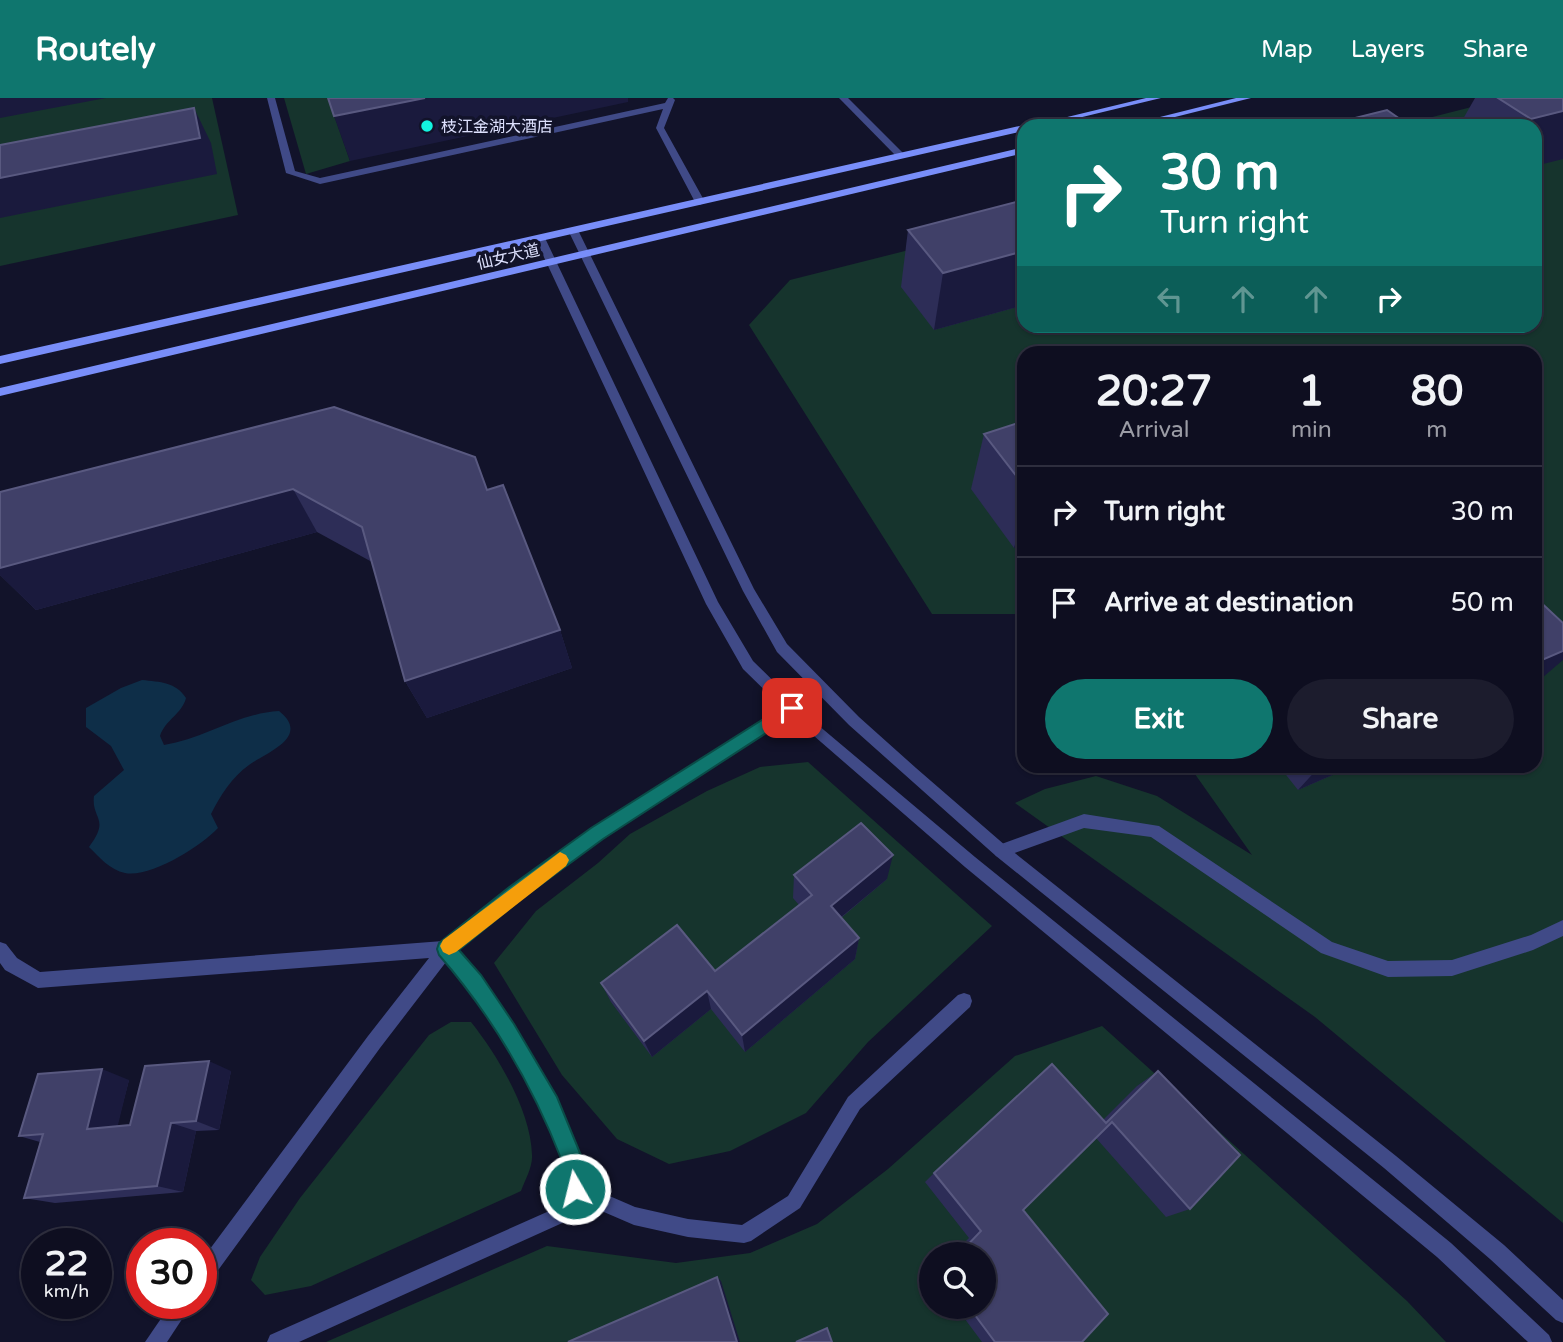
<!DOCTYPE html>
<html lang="en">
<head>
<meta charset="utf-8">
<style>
  :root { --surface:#0e0e20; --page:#1c1c2d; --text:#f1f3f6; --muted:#9b9ca5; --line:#2e2e3e; --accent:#0f766e }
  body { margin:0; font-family:"Varela Round","Noto Sans SC",sans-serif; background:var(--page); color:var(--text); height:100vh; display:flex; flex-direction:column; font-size:26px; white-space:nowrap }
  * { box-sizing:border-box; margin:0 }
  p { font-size:23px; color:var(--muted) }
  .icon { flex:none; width:38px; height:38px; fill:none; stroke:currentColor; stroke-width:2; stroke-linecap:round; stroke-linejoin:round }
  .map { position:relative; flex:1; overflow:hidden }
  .drawer { position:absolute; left:1017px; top:248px; width:525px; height:427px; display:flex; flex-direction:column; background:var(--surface); border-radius:21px; box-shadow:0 2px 5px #0004,0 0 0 2px var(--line) }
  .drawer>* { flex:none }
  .guide { position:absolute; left:1017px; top:21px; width:525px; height:214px; border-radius:21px; box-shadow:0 2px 5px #0004,0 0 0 2px var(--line); background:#0f766e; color:#fff; overflow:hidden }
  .tools { position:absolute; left:919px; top:1144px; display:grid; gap:14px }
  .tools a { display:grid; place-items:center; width:77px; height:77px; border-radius:50%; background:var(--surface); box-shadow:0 2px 5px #0004,0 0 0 2px var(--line); font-size:35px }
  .speed { position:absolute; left:21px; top:1130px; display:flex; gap:14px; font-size:35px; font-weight:700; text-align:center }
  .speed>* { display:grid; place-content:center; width:91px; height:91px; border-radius:50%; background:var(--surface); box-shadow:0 2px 5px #0004,0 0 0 2px var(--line); line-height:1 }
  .speed small { font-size:18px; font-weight:400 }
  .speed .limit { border:10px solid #d22; background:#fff; color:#111 }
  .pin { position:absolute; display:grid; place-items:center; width:60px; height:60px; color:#fff; margin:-30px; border-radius:14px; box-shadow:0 4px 10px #0006 }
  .me { position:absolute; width:77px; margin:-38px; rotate:352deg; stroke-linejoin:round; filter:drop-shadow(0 0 5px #0008) }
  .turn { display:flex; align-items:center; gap:24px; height:147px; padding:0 28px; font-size:32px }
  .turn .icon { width:91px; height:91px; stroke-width:2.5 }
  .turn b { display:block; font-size:49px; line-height:60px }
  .lanes { display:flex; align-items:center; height:66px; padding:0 28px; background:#0003; justify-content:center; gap:35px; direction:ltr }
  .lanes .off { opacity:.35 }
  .eta { display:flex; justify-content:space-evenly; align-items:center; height:119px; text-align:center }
  .eta b { font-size:42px; font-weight:700; line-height:49px }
  .primary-button { display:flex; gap:14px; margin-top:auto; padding:14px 28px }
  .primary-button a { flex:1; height:80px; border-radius:42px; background:var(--accent); color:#fff; font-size:28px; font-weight:700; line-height:80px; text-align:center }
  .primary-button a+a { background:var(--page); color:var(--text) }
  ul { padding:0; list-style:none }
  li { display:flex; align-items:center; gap:21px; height:91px; padding:0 28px; border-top:2px solid var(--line) }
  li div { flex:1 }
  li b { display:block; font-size:26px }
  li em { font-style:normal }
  header { display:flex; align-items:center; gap:42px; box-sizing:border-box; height:98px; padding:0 35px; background:var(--accent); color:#fff }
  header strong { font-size:33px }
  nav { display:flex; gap:38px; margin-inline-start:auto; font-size:24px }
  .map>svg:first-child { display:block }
  .green { fill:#16342d; fill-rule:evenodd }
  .water { fill:#0e2e48 }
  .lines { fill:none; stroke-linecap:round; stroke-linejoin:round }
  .lane { fill:#404a87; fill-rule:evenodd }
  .street { fill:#404a87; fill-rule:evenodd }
  .secondary { fill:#798ef9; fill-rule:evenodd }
  .wall { fill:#2d2d57 }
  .shaded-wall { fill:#1a1a3d }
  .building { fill:#404068; stroke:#595980; stroke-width:2 }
  .route { fill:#0f766e; stroke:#0a4d48; stroke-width:2 }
  .slow { fill:#f59e0b }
  .poi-dot { fill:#13f4e0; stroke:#12132a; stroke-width:2.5 }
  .labels { text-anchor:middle; stroke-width:7; stroke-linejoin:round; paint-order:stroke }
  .far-poi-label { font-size:16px; fill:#dde0fd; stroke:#12132a; text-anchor:start }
  .far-street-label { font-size:16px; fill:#dde0fd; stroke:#12132a }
</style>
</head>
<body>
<header>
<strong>Routely</strong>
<nav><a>Map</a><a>Layers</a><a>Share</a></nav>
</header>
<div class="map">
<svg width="1563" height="1244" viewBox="0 0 1563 1244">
  <rect width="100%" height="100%" fill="#12132a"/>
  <g class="green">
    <path d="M0 0H212L238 117 0 168Z"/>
    <path d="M284 0H328L350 63 306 76Z"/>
    <path d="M1507 0H1563V1125L1315 919 1015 705 1045 691 1096 678 1157 698 1252 757 1190 669 1535 668V256H1024V516H932L749 227 790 182 1024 123V228H1535V28H1397Z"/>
    <path d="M808 664 992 828 868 944 806 1015 730 1053 669 1066 617 1041 562 977 494 865 536 813 598 765 630 736 707 693 760 669Z"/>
    <path d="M451 924H471C498 958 531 1013 532 1057 533 1068 525 1082 521 1093L311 1188 265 1197 251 1182 260 1159 300 1100 429 937Z"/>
    <path d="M1102 928 1407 1203 1446 1244H326L547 1148 676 1165 750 1155 817 1126 888 1071 1015 958ZM931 1157H984V1209H931Z"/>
  </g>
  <path class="water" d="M142 582C160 584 176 584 186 600 182 616 165 622 160 638L164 647C204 641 239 615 279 613 312 639 265 655 249 667 232 679 220 698 211 716L218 730C201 748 151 780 125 775 110 772 99 759 89 749 111 720 91 721 94 698L124 672 111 648 86 629V610L121 590Z"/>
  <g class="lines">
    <g class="lane">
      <path d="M267 0H275L295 73 320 80 665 5 668 0H673L675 2 664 30 705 104 700 107 695 104 656 30 663 11 320 86 286 75Z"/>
      <path d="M839 0H848L904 56V60H898Z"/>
      <path d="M1084 716 1159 728 1332 844 1388 863 1452 862 1531 837 1563 822V838L1533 852 1452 878 1388 879 1321 855 1151 739 1084 730 1001 760 996 758 993 753 996 748Z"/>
    </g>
    <g class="street">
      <path d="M570 130 578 132 754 491 787 546 859 619 916 670 1006 748 1396 1058 1504 1147 1563 1202V1225L1556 1222 1490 1161 1384 1070 996 758 849 627 777 554 743 493 568 132Z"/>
      <path d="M540 137 545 140 718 504 753 563 818 627 975 759 1451 1145 1549 1237 1552 1244H1528L1437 1159 965 769 791 618 602 740 519 801 457 852C504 906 544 969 570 1035 577 1053 585 1068 584 1087L635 1109 688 1121 742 1127 788 1098 848 999 958 897 964 895 970 897 972 903 970 909 860 1011 800 1110 751 1143 744 1145 688 1139 634 1127 583 1105 580 1117 299 1244H267L270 1237 565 1106 567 1072 543 1011 501 938 468 890 446 864 380 950 208 1186 201 1188V1163L368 938 429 860 38 890 5 872 0 865V844L6 846 17 860 40 874 443 843 509 791 592 730 782 609 743 571 706 506 535 140Z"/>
      <path d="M171 1206H192L167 1244H145Z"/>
    </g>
    <g class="secondary">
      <path d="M1146 0H1161L1045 28H1030Z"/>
      <path d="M1236 0H1251L1139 28H1124Z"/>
      <path d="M1024 27 1027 28H1024V33L0 266V258Z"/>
      <path d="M1024 49V55L0 298V290Z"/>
    </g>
  </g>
  <g class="wall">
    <path d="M1475 0H1563L1535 28H1459Z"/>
    <path d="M1024 102V207L934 232 901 189 908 132Z"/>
    <path d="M334 309 487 392 560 532 572 570 427 620 405 583 372 464 317 434 36 512 0 477V394Z"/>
    <path d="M1024 323V447L1014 450 971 391 984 336Z"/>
    <path d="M1279 668H1353L1298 692Z"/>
    <path d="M794 777 887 781 841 820 859 840 855 861 745 954 711 911 652 959 611 904 601 885 715 873 799 807 793 800Z"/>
    <path d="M231 973 219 1032 196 1033 183 1094 55 1105 24 1100 40 1044 19 1038 129 982 117 1028 130 1027Z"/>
    <path d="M1158 973 1190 1111 1166 1119 1096 1040 1023 1112 1082 1244H982L956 1209H984V1157H952L969 1140 925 1084 934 1075 1103 1022 1137 988Z"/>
  </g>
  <g class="shaded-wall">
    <path d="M0 0H106L0 20Z"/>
    <path d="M425 0H628V4L350 63 334 18Z"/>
    <path d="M194 10 211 45 217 76 0 120V80Z"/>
    <path d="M1563 13V61L1535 68V28H1527L1531 21Z"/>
    <path d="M1024 153V207L934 232 943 175Z"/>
    <path d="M293 391 317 434 36 512 0 477V470Z"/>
    <path d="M1024 416V447L1014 450Z"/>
    <path d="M560 532 572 570 427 620 405 583Z"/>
    <path d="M1563 553V562L1535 586V565Z"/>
    <path d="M1320 668H1353L1298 692Z"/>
    <path d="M893 757 887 781 828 830 831 808Z"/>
    <path d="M859 840 855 861 745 954 742 937Z"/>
    <path d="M707 893 711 911 652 959 644 943Z"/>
    <path d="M209 963 231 973 219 1032 196 1023Z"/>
    <path d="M102 971 129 982 115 1039 87 1031Z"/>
    <path d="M171 1025 196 1033 183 1094 157 1088Z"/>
    <path d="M717 1179 721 1183 740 1244H737Z"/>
  </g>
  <g class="building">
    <path d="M328 0H425L334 18Z"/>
    <path d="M1498 0H1563V13L1531 21Z"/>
    <path d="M194 10 200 40 0 80V47Z"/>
    <path d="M1387 12 1410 28H1323Z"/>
    <path d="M1024 102V153L943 175 908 132Z"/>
    <path d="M334 309 475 359 487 392 503 387 560 532 405 583 362 429 293 391 0 470V394Z"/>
    <path d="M1024 323V388L984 336Z"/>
    <path d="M1535 499 1563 525V553L1535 565Z"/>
    <path d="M861 725 893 757 831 808 859 840 742 937 707 893 644 943 601 885 677 827 715 873 812 797 794 777Z"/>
    <path d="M209 963 196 1023 171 1025 157 1088 24 1100 43 1036 19 1038 38 976 102 971 87 1031 130 1027 145 968Z"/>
    <path d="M1052 966 1106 1025 1158 973 1240 1057 1190 1111 1112 1024 1023 1112 1108 1216 1082 1244H995L969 1209H984V1157H958L981 1133 934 1075Z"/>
    <path d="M717 1179 737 1244H568Z"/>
    <path d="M827 1230 832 1244H796Z"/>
  </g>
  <path class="route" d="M792 603 797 605 800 610 797 615 603 741 520 802 459 852 481 877 514 926 557 999 587 1072 583 1099 575 1102 568 1099C563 1087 567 1075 562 1063 533 988 492 918 439 857L437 851 439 845 508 790 591 730Z"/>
  <path class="slow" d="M560 754 566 757 569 762 566 768 456 854 449 857 443 854 440 848 443 842Z"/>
  <circle class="poi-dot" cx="427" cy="28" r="7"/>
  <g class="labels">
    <g class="far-poi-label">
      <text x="441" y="34">枝江金湖大酒店</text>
    </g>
    <g class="far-street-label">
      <text transform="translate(508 158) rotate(-13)" y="6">仙女大道</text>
    </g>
  </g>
</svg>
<div class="tools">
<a><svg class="icon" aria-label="search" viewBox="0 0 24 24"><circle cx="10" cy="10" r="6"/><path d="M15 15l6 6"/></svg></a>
</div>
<div class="speed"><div>22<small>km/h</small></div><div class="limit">30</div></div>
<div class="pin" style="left:792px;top:610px;background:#d93025"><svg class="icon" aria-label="arrive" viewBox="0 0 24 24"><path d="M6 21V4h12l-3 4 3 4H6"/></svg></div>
<svg class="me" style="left:575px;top:1091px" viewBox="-20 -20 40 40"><circle r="17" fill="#0f766e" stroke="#fff" stroke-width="3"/><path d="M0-11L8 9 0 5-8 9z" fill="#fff"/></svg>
<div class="guide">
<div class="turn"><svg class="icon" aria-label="right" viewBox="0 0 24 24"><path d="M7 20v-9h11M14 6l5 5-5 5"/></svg><div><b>30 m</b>Turn right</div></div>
<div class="lanes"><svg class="icon off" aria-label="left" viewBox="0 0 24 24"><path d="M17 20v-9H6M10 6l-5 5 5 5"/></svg><svg class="icon off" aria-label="ahead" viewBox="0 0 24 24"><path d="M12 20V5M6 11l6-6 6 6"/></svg><svg class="icon off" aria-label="ahead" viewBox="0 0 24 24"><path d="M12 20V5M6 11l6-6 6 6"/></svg><svg class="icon" aria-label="right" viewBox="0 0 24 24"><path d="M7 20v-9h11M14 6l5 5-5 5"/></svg></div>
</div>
<section class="drawer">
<div class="eta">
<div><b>20:27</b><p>Arrival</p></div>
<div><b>1</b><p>min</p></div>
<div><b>80</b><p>m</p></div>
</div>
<ul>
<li><svg class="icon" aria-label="right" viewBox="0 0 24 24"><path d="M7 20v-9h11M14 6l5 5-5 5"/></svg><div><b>Turn right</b></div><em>30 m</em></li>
<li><svg class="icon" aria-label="arrive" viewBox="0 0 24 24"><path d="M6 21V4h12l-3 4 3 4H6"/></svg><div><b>Arrive at destination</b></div><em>50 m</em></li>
</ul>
<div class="primary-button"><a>Exit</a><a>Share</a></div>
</section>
</div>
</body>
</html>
